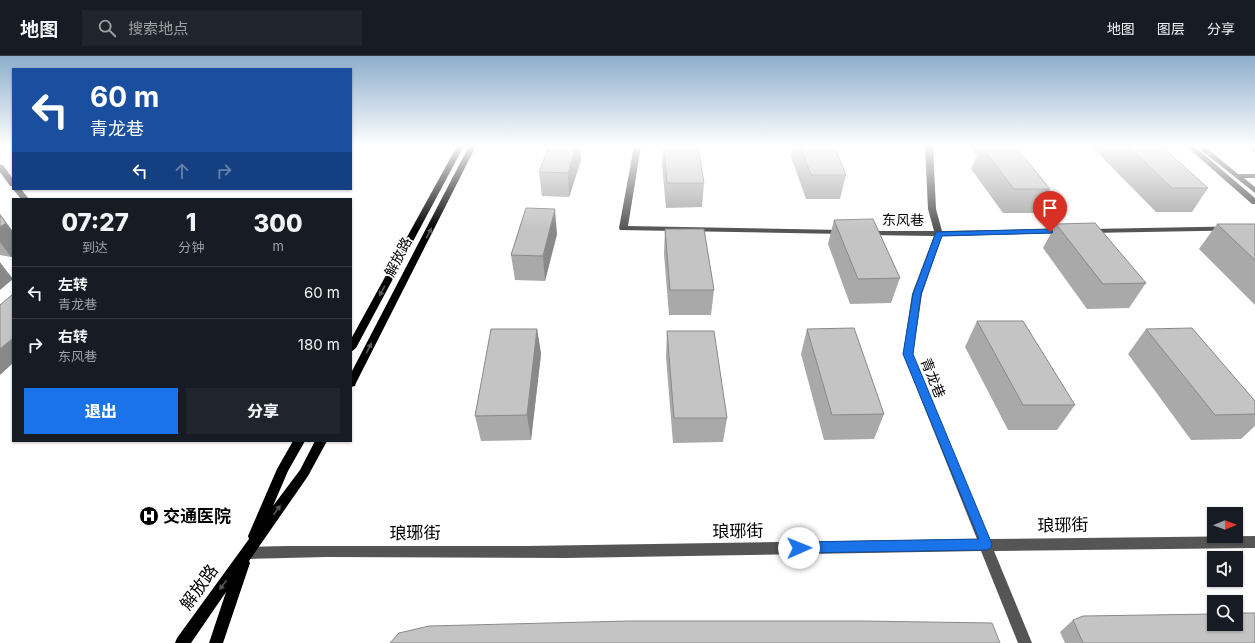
<!DOCTYPE html>
<html lang="zh">
<head>
<meta charset="utf-8">
<style>
  :root { --surface:#171b24; --page:#20242c; --text:#f1f3f6; --muted:#9ea1a6; --line:#363941; --accent:#1a73e8 }
  body { margin:0; font-family:Inter,"Noto Sans SC",sans-serif; background:var(--page); color:var(--text); height:100vh; display:flex; flex-direction:column; font-size:15px; white-space:nowrap }
  * { box-sizing:border-box; margin:0 }
  p { font-size:13px; color:var(--muted) }
  .icon { flex:none; width:22px; height:22px; fill:none; stroke:currentColor; stroke-width:2; stroke-linecap:round; stroke-linejoin:round }
  .map { position:relative; flex:1; overflow:hidden }
  .side { position:absolute; left:12px; top:142px; width:340px; height:244px; display:flex; flex-direction:column; background:var(--surface); border-radius:0px; box-shadow:0 1px 3px #0004 }
  .side>* { flex:none }
  .hud { position:absolute; left:12px; top:12px; width:340px; height:122px; border-radius:0px; box-shadow:0 1px 3px #0004; background:#1a4fa0; color:#fff; overflow:hidden }
  .needle { width:26px; rotate:89deg }
  .controls { position:absolute; left:1207px; top:451px; display:grid; gap:8px }
  .controls a { display:grid; place-items:center; width:36px; height:36px; border-radius:0px; background:var(--surface); box-shadow:0 1px 3px #0004; font-size:20px }
  .pin { position:absolute; display:grid; place-items:center; width:34px; height:34px; color:#fff; margin:-41px -17px; border-radius:50% 50% 50% 0; rotate:-45deg; box-shadow:0 0 4px #0007 }
  .pin .icon { rotate:45deg }
  .me { position:absolute; width:44px; margin:-22px; rotate:89deg; stroke-linejoin:round; filter:drop-shadow(0 0 3px #0008) }
  .turn { display:flex; align-items:center; gap:14px; height:84px; padding:0 12px; font-size:18px }
  .turn .icon { width:52px; height:52px; stroke-width:2.5 }
  .turn b { display:block; font-size:28px; line-height:34px }
  .lanes { display:flex; align-items:center; height:38px; padding:0 12px; background:#0003; justify-content:center; gap:20px; direction:ltr }
  .lanes .off { opacity:.35 }
  .eta { display:flex; justify-content:space-evenly; align-items:center; height:68px; text-align:center }
  .eta b { font-size:24px; font-weight:800; line-height:28px }
  .primary-button { display:flex; gap:8px; margin-top:auto; padding:8px 12px }
  .primary-button a { flex:1; height:46px; border-radius:0px; background:var(--accent); color:#fff; font-size:16px; font-weight:800; line-height:46px; text-align:center }
  .primary-button a+a { background:var(--page); color:var(--text) }
  ul { padding:0; list-style:none }
  li { display:flex; align-items:center; gap:12px; height:52px; padding:0 12px; border-top:1px solid var(--line) }
  li div { flex:1 }
  li b { display:block; font-size:15px }
  li em { font-style:normal }
  header { display:flex; align-items:center; gap:24px; box-sizing:border-box; height:56px; padding:0 20px; background:var(--surface); border-bottom:1px solid var(--line) }
  header strong { font-size:19px }
  nav { display:flex; gap:22px; margin-inline-start:auto; font-size:14px }
  .search { width:280px; height:36px; background:var(--page); display:flex; align-items:center; gap:10px; box-sizing:border-box; padding:0 14px; border-radius:0px; color:var(--muted); font-size:15px }
  .map>svg:first-child { display:block }
  .lines { fill:none; stroke-linecap:round; stroke-linejoin:round }
  .minor { fill:#555; fill-rule:evenodd }
  .major { fill:#000; fill-rule:evenodd }
  .wall { fill:#a9a9a9 }
  .shaded-wall { fill:#898989 }
  .building { fill:#c4c4c4; stroke:#898989 }
  .oneway { fill:#595959 }
  .route { fill:#1a73e8; stroke:#114b97 }
  .labels { text-anchor:middle; stroke-width:3.5; stroke-linejoin:round; paint-order:stroke }
  .street-label { font-size:14px; fill:#000; stroke:#fff }
  .near-poi-label { font-size:17px; font-weight:bold; fill:#000; stroke:#fff; text-anchor:start }
  .near-street-label { font-size:17px; fill:#000; stroke:#fff }
</style>
</head>
<body>
<header>
<strong>地图</strong>
<div class="search"><svg class="icon" aria-label="search" viewBox="0 0 24 24"><circle cx="10" cy="10" r="6"/><path d="M15 15l6 6"/></svg>搜索地点</div>
<nav><a>地图</a><a>图层</a><a>分享</a></nav>
</header>
<div class="map">
<svg width="1255" height="587" viewBox="0 0 1255 587">
  <rect width="100%" height="100%" fill="#fff"/>
  <g class="lines">
    <g class="minor">
      <path d="M634 90H641L628 170 843 174 847 176 843 178 620 174 619 172Z"/>
      <path d="M925 90H933L936 153 942 175 1065 173 1069 175 1065 177 942 180 922 238 913 298 989 483 1255 480V492L994 495 1032 587H1018L981 495 566 502 327 501 247 503 242 501 241 497 242 493 247 491 287 490H526L977 483 903 298 912 238 934 180 867 179 863 177 867 175H934L928 153Z"/>
      <path d="M1186 90H1194L1255 142V148H1252Z"/>
      <path d="M1196 90H1204L1238 118H1255V122H1244L1255 131V137Z"/>
      <path d="M0 109H3L13 123V130H10L0 116Z"/>
      <path d="M13 133H21L29 143H21Z"/>
      <path d="M1255 170V174L1089 177 1085 175 1089 173Z"/>
    </g>
    <g class="major">
      <path d="M457 90H464L356 292 351 296V283Z"/>
      <path d="M469 90H476L356 327 355 330 351 331V317Z"/>
      <path d="M293 385H305L288 415 273 450 300 414 315 385H327L308 420 249 505 250 507 223 587H209L226 536 191 587H175L177 582 249 483 248 480 277 413Z"/>
    </g>
  </g>
  <g class="wall">
    <path d="M663 90H698L704 127 702 151 666 152 662 108Z"/>
    <path d="M793 90H834L846 119 840 143H806L791 101Z"/>
    <path d="M970 90H1015L1050 133 1038 157H1003L971 113 977 99Z"/>
    <path d="M1088 90H1161L1208 132 1192 156H1156L1093 92H1089Z"/>
    <path d="M1246 90H1255V97Z"/>
    <path d="M581 104 569 141 542 140 539 116Z"/>
    <path d="M0 158 13 176V200L11 201 0 199Z"/>
    <path d="M834 164 900 222 891 247 850 248 828 188Z"/>
    <path d="M1056 168 1146 227 1129 252 1087 253 1043 192Z"/>
    <path d="M1217 168H1255V249L1199 193Z"/>
    <path d="M665 173 714 234 711 259H669L664 198Z"/>
    <path d="M557 178 545 225 515 224 511 199Z"/>
    <path d="M977 265 1075 349 1057 374H1008L965 291Z"/>
    <path d="M537 273 541 298 531 384 481 385 475 360Z"/>
    <path d="M807 273 884 358 874 383 824 384 801 298Z"/>
    <path d="M1146 273 1255 345V370L1241 383 1191 384 1128 298Z"/>
    <path d="M667 275 727 362 723 386 673 387 666 301Z"/>
    <path d="M1073 564 1255 587H1065L1060 576Z"/>
  </g>
  <g class="shaded-wall">
    <path d="M576 90H580L581 104 569 141 568 117Z"/>
    <path d="M555 153 557 178 545 225 543 200Z"/>
    <path d="M0 158 13 176V200L11 201 0 186Z"/>
    <path d="M0 206 2 209 13 223 0 234Z"/>
    <path d="M537 273 541 298 531 384 527 359Z"/>
    <path d="M13 282V307L0 319V293Z"/>
  </g>
  <g class="building">
    <path d="M549 90H576L568 117 539 116Z"/>
    <path d="M664 90H698L704 127H667Z"/>
    <path d="M800 90H834L846 119H811Z"/>
    <path d="M981 90H1015L1050 133H1014Z"/>
    <path d="M1128 90H1161L1208 132H1172Z"/>
    <path d="M526 152 555 153 543 200 511 199Z"/>
    <path d="M0 159 6 167 0 171Z"/>
    <path d="M873 163 900 222 858 223 834 164Z"/>
    <path d="M1095 167 1146 227 1103 228 1056 168Z"/>
    <path d="M1217 168H1255V204Z"/>
    <path d="M665 173H704L714 234H670Z"/>
    <path d="M13 238V282L0 293V249Z"/>
    <path d="M977 265H1023L1075 349H1023Z"/>
    <path d="M854 272 884 358 832 359 807 273Z"/>
    <path d="M1192 272 1255 345V358L1215 359 1146 273Z"/>
    <path d="M491 273H537L527 359 475 360Z"/>
    <path d="M667 275H714L727 362H674Z"/>
    <path d="M1236 557H1255V587H1083L1073 564 1083 560 1214 558V568H1236Z"/>
    <path d="M629 565H862L992 567 1000 587H390L399 577 429 570Z"/>
  </g>
  <defs><path id="oneway-solid" d="M-6-.8H1V-3.2L6.5 0L1 3.2V.8H-6Z"/></defs>
  <g class="oneway">
    <use href="#oneway-solid" transform="translate(429 177) rotate(-63)"/>
    <use href="#oneway-solid" transform="translate(382 235) rotate(119)"/>
    <use href="#oneway-solid" transform="translate(369 292) rotate(-63)"/>
    <use href="#oneway-solid" transform="translate(277 454) rotate(-54)"/>
    <use href="#oneway-solid" transform="translate(223 529) rotate(126)"/>
  </g>
  <linearGradient id="sky" x2="0" y2="1"><stop stop-color="#8cadcc"/><stop offset="0.52" stop-color="#fff"/><stop offset="1" stop-color="#fff" stop-opacity="0"/></linearGradient>
  <rect width="1255" height="173" fill="url(#sky)"/>
  <path class="route" d="M1050 173 1053 176 1052 177 942 180 921 238 913 298 992 488 991 492 986 494 799 497 795 495 793 492 795 488 799 486 979 483 903 298 913 238 936 176Z"/>
  <defs>
    <symbol id="hospital-disc" viewBox="-11 -11 22 22"><circle r="9.5" fill="#000" stroke="#fff"/><path d="M-5-5h3v3.5h4V-5h3V5h-3V1.5h-4V5h-3Z" fill="#fff"/></symbol>
  </defs>
  <g fill-rule="evenodd">
    <use href="#hospital-disc" x="138" y="449" width="22" height="22"/>
  </g>
  <g class="labels">
    <g class="street-label">
      <text transform="translate(903 164) rotate(1)" y="5">东风巷</text>
      <text transform="translate(398 201) rotate(-63)" y="5">解放路</text>
      <text transform="translate(933 322) rotate(68)" y="5">青龙巷</text>
    </g>
    <g class="near-poi-label">
      <text x="163" y="466">交通医院</text>
    </g>
    <g class="near-street-label">
      <text transform="translate(1063 469) rotate(-1)" y="6">琅琊街</text>
      <text transform="translate(738 475) rotate(-1)" y="6">琅琊街</text>
      <text x="415" y="483">琅琊街</text>
      <text transform="translate(199 531) rotate(-54)" y="6">解放路</text>
    </g>
  </g>
</svg>
<div class="controls">
<a><svg class="needle" viewBox="-14 -14 28 28"><path d="M0-13l5 13h-10z" fill="#e53935"/><path d="M0 13l5-13h-10z" fill="#9ea1a6"/></svg></a>
<a><svg class="icon" aria-label="sound" viewBox="0 0 24 24"><path d="M4 9h4l5-4v14l-5-4H4zM17 9q2 3 0 6"/></svg></a>
<a><svg class="icon" aria-label="search" viewBox="0 0 24 24"><circle cx="10" cy="10" r="6"/><path d="M15 15l6 6"/></svg></a>
</div>
<div class="pin" style="left:1050px;top:176px;background:#d93025"><svg class="icon" aria-label="arrive" viewBox="0 0 24 24"><path d="M6 21V4h12l-3 4 3 4H6"/></svg></div>
<svg class="me" style="left:799px;top:492px" viewBox="-20 -20 40 40"><circle r="19" fill="#fff"/><path d="M0-13L10 11 0 6-10 11z" fill="#1a73e8"/></svg>
<div class="hud">
<div class="turn"><svg class="icon" aria-label="left" viewBox="0 0 24 24"><path d="M17 20v-9H6M10 6l-5 5 5 5"/></svg><div><b>60 m</b>青龙巷</div></div>
<div class="lanes"><svg class="icon" aria-label="left" viewBox="0 0 24 24"><path d="M17 20v-9H6M10 6l-5 5 5 5"/></svg><svg class="icon off" aria-label="ahead" viewBox="0 0 24 24"><path d="M12 20V5M6 11l6-6 6 6"/></svg><svg class="icon off" aria-label="right" viewBox="0 0 24 24"><path d="M7 20v-9h11M14 6l5 5-5 5"/></svg></div>
</div>
<section class="side">
<div class="eta">
<div><b>07:27</b><p>到达</p></div>
<div><b>1</b><p>分钟</p></div>
<div><b>300</b><p>m</p></div>
</div>
<ul>
<li><svg class="icon" aria-label="left" viewBox="0 0 24 24"><path d="M17 20v-9H6M10 6l-5 5 5 5"/></svg><div><b>左转</b><p>青龙巷</p></div><em>60 m</em></li>
<li><svg class="icon" aria-label="right" viewBox="0 0 24 24"><path d="M7 20v-9h11M14 6l5 5-5 5"/></svg><div><b>右转</b><p>东风巷</p></div><em>180 m</em></li>
</ul>
<div class="primary-button"><a>退出</a><a>分享</a></div>
</section>
</div>
</body>
</html>
